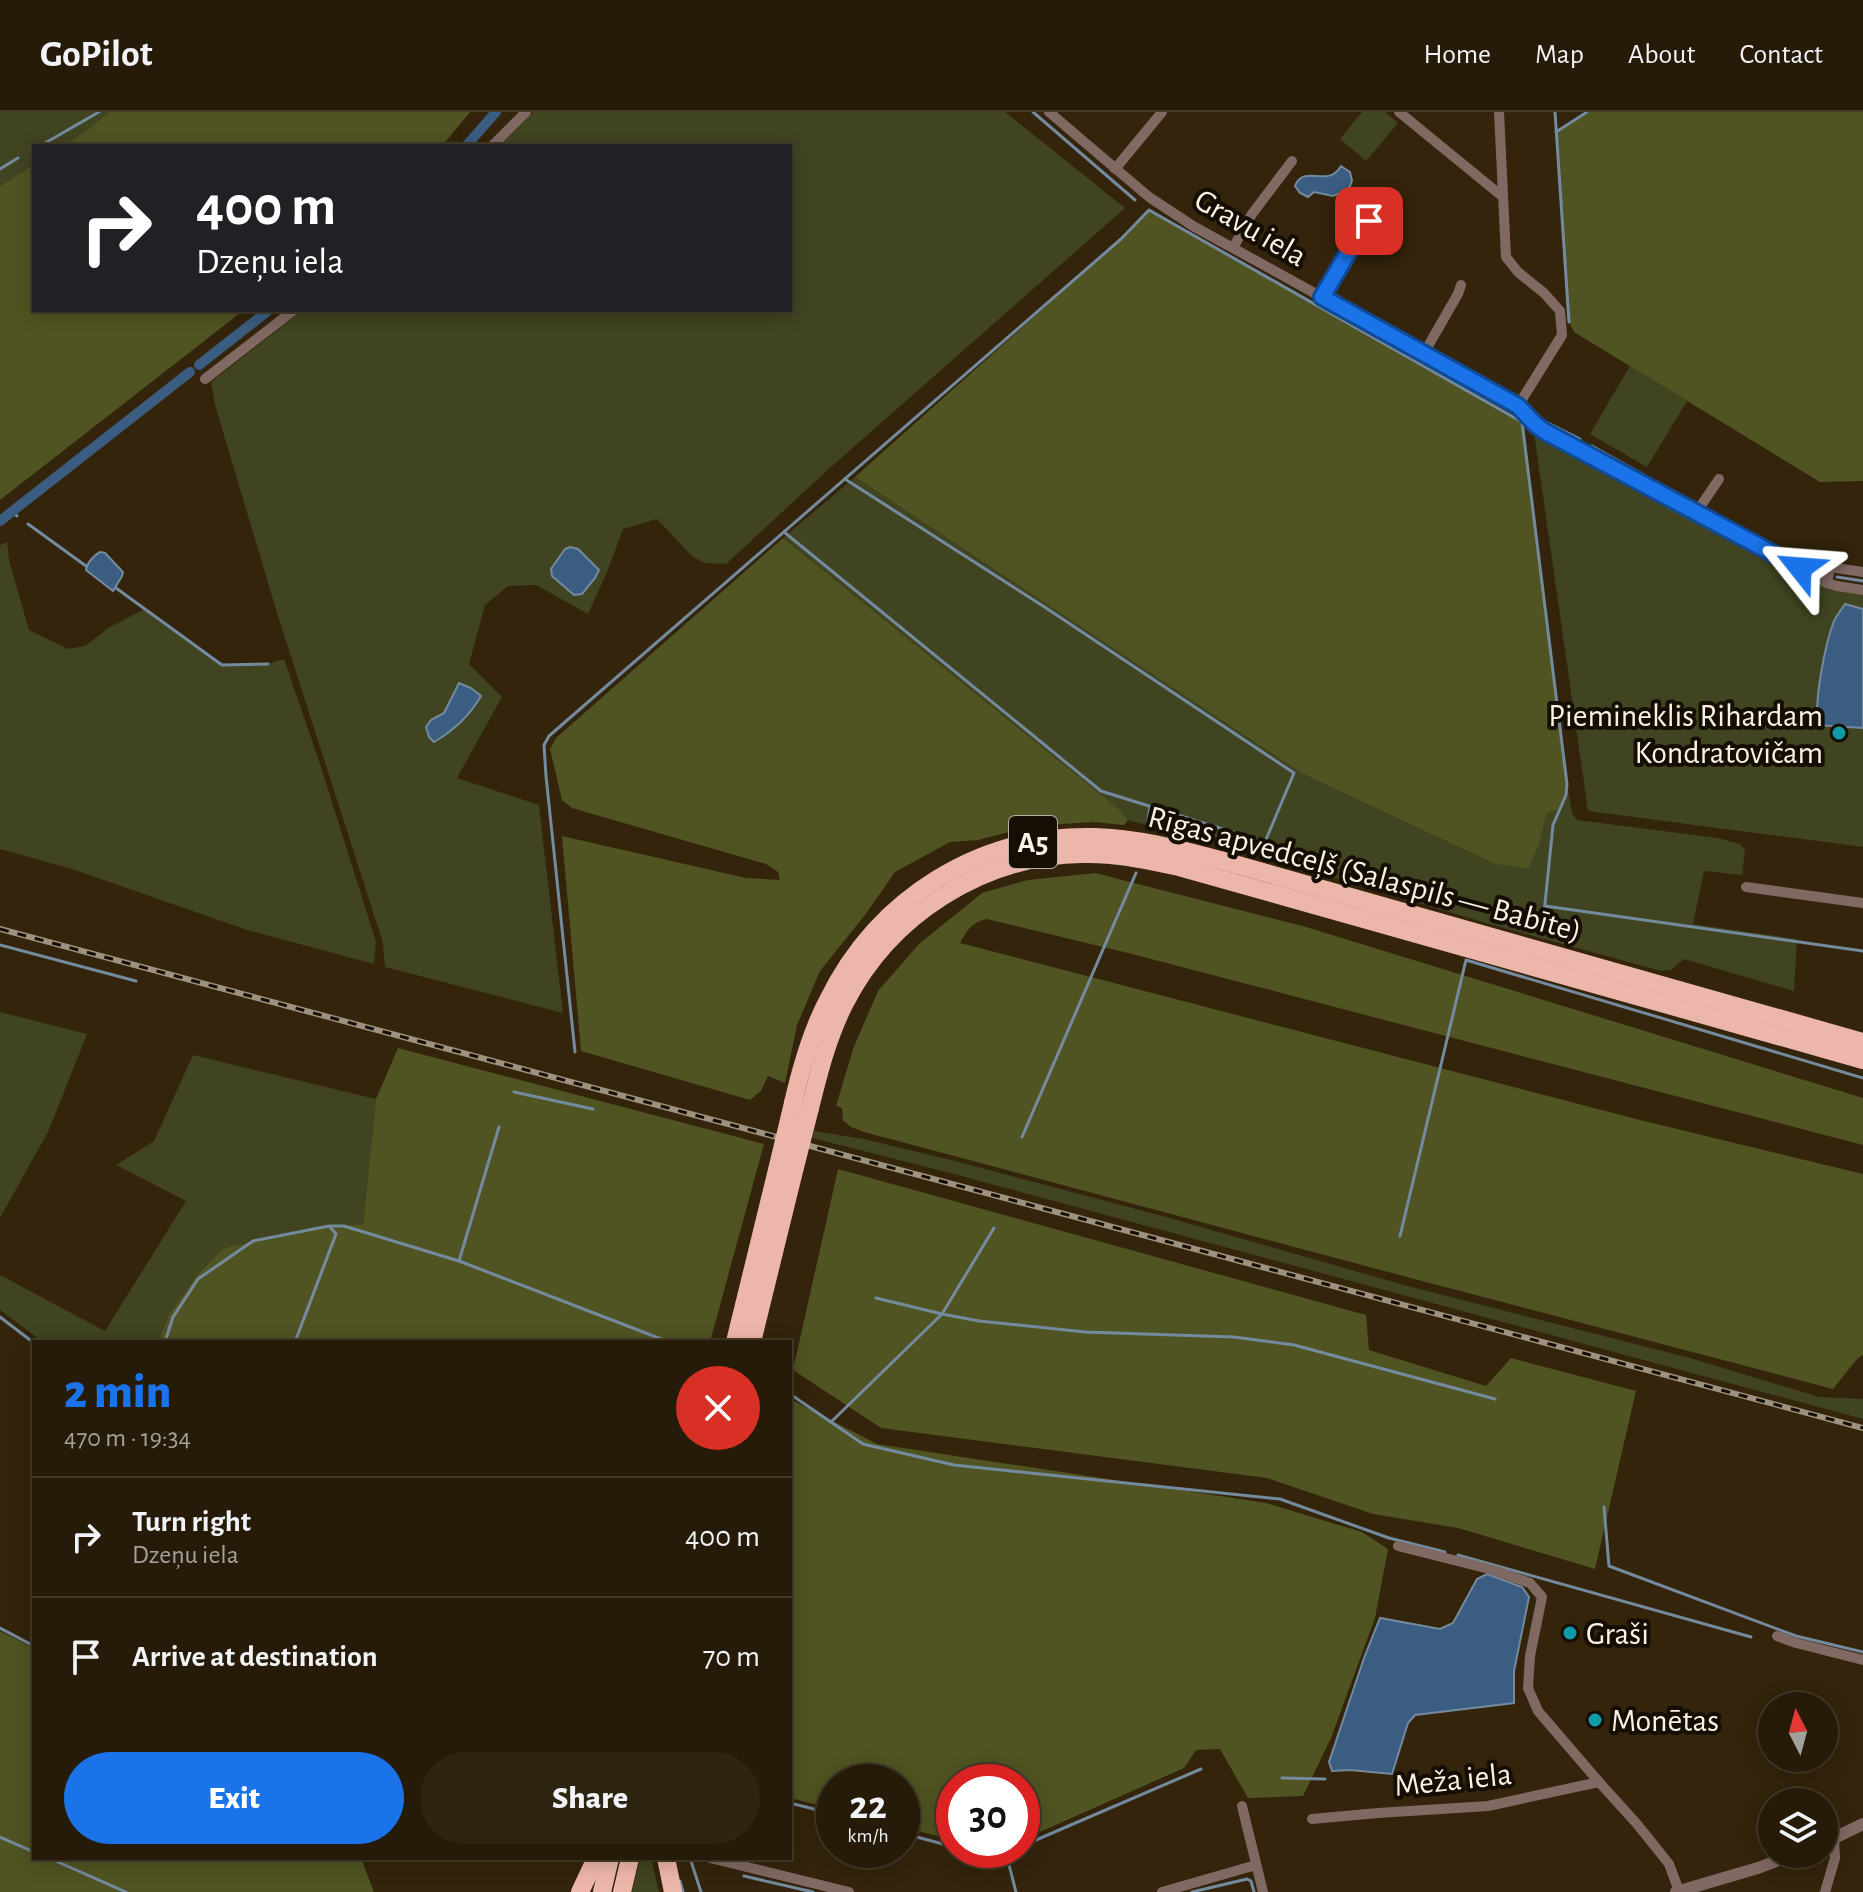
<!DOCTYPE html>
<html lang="en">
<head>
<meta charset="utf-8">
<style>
  :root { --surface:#261b08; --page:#2e2412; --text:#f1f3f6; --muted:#a4a19c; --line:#423929; --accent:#1a73e8 }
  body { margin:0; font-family:"Alegreya Sans",sans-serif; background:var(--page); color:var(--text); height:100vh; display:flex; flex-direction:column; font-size:30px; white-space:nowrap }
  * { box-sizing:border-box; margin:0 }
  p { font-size:26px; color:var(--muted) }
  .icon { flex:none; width:44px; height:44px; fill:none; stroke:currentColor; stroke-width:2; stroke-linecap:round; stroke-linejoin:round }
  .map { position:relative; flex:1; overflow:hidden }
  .sheet { position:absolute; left:32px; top:1228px; width:760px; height:520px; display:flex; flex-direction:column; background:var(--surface); border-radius:0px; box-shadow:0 4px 20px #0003,0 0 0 2px var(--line) }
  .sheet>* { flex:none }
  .banner { position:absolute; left:32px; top:32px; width:760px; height:168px; border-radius:0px; box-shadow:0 4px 20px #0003,0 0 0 2px var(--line); background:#202124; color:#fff; overflow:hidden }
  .needle { width:52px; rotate:354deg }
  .controls { position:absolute; left:1758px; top:1580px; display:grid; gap:16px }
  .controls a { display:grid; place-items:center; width:80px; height:80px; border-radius:50%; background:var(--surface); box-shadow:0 4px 20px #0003,0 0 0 2px var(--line); font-size:40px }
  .speed { position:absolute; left:816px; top:1652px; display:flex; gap:16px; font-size:40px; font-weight:700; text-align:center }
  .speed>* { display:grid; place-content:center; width:104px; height:104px; border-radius:50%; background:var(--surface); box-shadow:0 4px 20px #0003,0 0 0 2px var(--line); line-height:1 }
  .speed small { font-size:20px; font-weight:400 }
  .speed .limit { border:12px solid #d22; background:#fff; color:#111 }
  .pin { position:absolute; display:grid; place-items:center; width:68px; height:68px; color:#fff; margin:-34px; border-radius:16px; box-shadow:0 4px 12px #0006 }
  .me { position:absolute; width:88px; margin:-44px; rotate:298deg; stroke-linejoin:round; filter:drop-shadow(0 0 6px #0008) }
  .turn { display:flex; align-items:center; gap:28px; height:168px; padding:0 32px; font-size:36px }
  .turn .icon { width:104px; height:104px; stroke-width:2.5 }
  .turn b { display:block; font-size:56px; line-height:68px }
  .round { display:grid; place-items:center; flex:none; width:84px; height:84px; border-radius:42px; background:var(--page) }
  .summary { display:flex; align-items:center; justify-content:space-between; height:136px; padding:0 32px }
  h1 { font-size:48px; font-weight:800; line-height:60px; color:var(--accent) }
  .action { display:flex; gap:16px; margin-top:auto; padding:16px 32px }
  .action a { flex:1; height:92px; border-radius:48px; background:var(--accent); color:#fff; font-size:32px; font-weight:800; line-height:92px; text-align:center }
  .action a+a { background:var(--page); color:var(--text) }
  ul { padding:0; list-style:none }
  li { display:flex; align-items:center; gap:24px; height:120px; padding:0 32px; border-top:2px solid var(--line) }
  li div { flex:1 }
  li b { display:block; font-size:30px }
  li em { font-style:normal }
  header { display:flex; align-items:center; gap:48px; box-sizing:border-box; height:112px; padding:0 40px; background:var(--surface); border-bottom:2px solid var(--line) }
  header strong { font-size:38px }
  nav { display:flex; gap:44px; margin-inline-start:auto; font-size:28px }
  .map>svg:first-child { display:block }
  .green { fill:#404421 }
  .forest { fill:#505422 }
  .water { fill:#3a5d81; stroke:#748a9e; stroke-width:2 }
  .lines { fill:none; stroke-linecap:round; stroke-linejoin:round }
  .stream { stroke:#748a9e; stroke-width:3 }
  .canal { stroke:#3a5d81; stroke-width:10 }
  .minor { stroke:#806863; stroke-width:10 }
  .tertiary { stroke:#806863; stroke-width:12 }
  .trunk { stroke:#edb6aa; stroke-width:18 }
  .rail-casing { stroke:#9e927e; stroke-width:6 }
  .rail { stroke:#150e05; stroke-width:3; stroke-dasharray:9; stroke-linecap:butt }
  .trunk-bridge { stroke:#edb6aa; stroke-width:18 }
  .route-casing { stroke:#114b97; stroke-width:20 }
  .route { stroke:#1a73e8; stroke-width:14 }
  .culture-dot { fill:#0f9aa8; stroke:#150e05; stroke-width:3 }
  .labels { text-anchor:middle; stroke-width:8; stroke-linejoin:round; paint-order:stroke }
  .shield { fill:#150e05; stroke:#b7aea0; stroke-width:2 }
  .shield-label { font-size:30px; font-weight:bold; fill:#fcf2e3 }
  .street-label { font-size:32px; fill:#fcf2e3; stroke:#150e05 }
  .poi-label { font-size:32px; fill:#fcf2e3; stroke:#150e05; text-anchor:start }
</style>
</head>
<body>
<header>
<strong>GoPilot</strong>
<nav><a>Home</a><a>Map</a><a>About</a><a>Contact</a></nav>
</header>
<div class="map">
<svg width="1863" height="1780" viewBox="0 0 1863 1780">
  <rect width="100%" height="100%" fill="#33240b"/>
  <g class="green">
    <path d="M0 0H109L87 18 62 34H34V52L0 74Z"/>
    <path d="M533 0H1005L1125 96 831 355 726 452 705 451 692 444 657 407 623 417 607 460 588 502 536 473 508 474 485 493 469 552 502 585 457 666 539 693 563 901 385 855 383 831 277 501 215 293 211 270 303 198H790V34H499Z"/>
    <path d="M1362 0H1385L1398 11 1366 49 1340 27Z"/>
    <path d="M1630 254 1687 289 1647 355 1590 322Z"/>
    <path d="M1534 321 1832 478 1863 483V735L1588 699Z"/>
    <path d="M855 365 1303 662 1495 752 1539 733 1547 701 1566 683 1567 672 1572 701 1577 708 1718 726 1740 732 1745 738 1742 763 1704 759 1693 812 1797 827 1794 879 1684 847 1671 858 1661 859 1493 813 1206 728 1128 708 1120 698 783 426Z"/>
    <path d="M7 430 9 448 29 518 68 537 85 534 110 515 145 497 222 553 268 552 284 547 321 655 376 830 374 852 247 818 75 758 0 737V433Z"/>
    <path d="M0 900 87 922 48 1020 0 1106Z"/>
    <path d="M193 943 376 987 363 1112 314 1116 224 1136 197 1163 169 1202 158 1230H43L0 1198V1163L105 1219 186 1089 116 1053 154 1029Z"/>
    <path d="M814 1019 864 1027 955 1049 1166 1105 1404 1173 1690 1246 1819 1285 1863 1287V1307L954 1062 812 1026Z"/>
    <path d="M640 1746H651L659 1780H632Z"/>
  </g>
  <g class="forest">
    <path d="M109 0H470L442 34H62L87 18Z"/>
    <path d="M1587 0H1863V369L1820 370 1574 220 1569 210 1556 20Z"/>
    <path d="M34 52V198H244L0 388V74Z"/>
    <path d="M1149 98 1522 310 1567 672 1566 683 1559 697 1547 701 1539 733 1528 756 1495 752 1303 662 855 365 1120 128Z"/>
    <path d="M783 426 1120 698 1128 708 1124 713 1093 710 1033 714 978 728 950 730 895 760 865 803 820 859 797 913 785 971 768 964 761 979 750 988 581 939 562 724 746 766 780 768 778 760 766 752 572 696 562 688 550 637 556 626Z"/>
    <path d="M1095 761 1306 815 1863 986V1033L1128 841 987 807C972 810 967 818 960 831L1640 1008 1863 1062V1243L1857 1247 1833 1277 1407 1165 864 1020 851 1015 843 1008 842 996 836 994 853 937 878 879 919 832 982 781 1028 768Z"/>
    <path d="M398 936 764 1032 710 1230H158L169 1202 197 1163 224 1136 314 1116 363 1112 376 987Z"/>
    <path d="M838 1057 1366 1203 1369 1238 1486 1274 1511 1246 1636 1279 1595 1457 1458 1416 1373 1402 1267 1366 881 1316 793 1258Z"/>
    <path d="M790 1287 877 1332 1266 1391 1362 1420 1388 1437 1375 1506 1331 1626 1303 1684 1248 1686 1220 1637 1196 1638 1184 1656 1022 1728V1670H954V1728L902 1715V1670H834V1697L790 1686Z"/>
    <path d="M0 1519 34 1536V1746H361L374 1780H0Z"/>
  </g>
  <g class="water">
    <path d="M1341 54 1350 60 1352 69 1348 79 1333 84 1314 80 1308 85 1300 81 1295 74C1304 51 1328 77 1341 54Z"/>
    <path d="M570 435 578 437 599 458 595 466 582 482 574 483 552 464 551 457 565 437Z"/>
    <path d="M100 440 105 441 123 460 122 464 113 479 86 458C87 451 94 443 100 440Z"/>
    <path d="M1845 492 1863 497V616L1818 613C1814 589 1825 532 1834 509 1837 503 1841 498 1845 492Z"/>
    <path d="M459 571 471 576 481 584C470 603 453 619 434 630L429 625 426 615 431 608 444 601Z"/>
    <path d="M1487 1462 1522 1475 1529 1485 1514 1559V1591L1415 1603 1408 1611 1392 1662 1350 1658 1332 1659 1329 1650 1364 1546 1380 1506 1440 1517 1453 1511 1477 1467Z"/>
  </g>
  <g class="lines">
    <g class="stream">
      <path d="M1033 0 1135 88"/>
      <path d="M1555 0 1569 210"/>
      <path d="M1556 20 1587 0"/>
      <path d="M40 34 99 0"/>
      <path d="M31 39 34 37"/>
      <path d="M0 57 18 46"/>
      <path d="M1546 310 1580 327"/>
      <path d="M1592 334 1694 391"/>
      <path d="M845 367 1046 496 1294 661 1262 737"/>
      <path d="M1707 398 1822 459"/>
      <path d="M12 400 17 404"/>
      <path d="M28 412 86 454"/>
      <path d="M784 420 1101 679 1264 730"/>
      <path d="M1837 465 1863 469"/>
      <path d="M116 476 222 553 268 552"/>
      <path d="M1147 714 1150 695"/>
      <path d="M1545 794 1863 839"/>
      <path d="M0 833 136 869"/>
      <path d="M575 940 546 664 544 633 549 624 1121 127 1149 98 1522 310 1567 672 1566 683 1553 713 1542 821"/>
      <path d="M514 980 593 997"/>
      <path d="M1022 1025 1136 761"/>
      <path d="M1400 1124 1466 848 1863 966"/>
      <path d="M459 1149 499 1015"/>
      <path d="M876 1186 942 1202 979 1209 1085 1220 1234 1225 1294 1233 1495 1287"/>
      <path d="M0 1205 34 1231"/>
      <path d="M165 1230 173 1205 198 1167 253 1129 329 1114H344L459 1149 669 1230"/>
      <path d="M295 1230 336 1122 330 1115"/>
      <path d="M790 1282 863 1332 954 1353 1280 1387 1389 1426 1445 1440"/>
      <path d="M831 1310 942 1202 994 1116"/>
      <path d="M1604 1395 1609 1454 1796 1524 1863 1540"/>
      <path d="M1458 1443 1751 1525"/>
      <path d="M0 1516 34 1534"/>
      <path d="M1282 1666 1325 1667"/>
      <path d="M790 1691 834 1702"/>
      <path d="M902 1721 954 1735"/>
      <path d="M0 1725 34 1740"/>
      <path d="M1022 1734 1201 1657"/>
      <path d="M965 1738C982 1743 996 1745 1013 1738"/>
      <path d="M1006 1741 1016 1780"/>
      <path d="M49 1746 126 1780"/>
      <path d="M690 1746 701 1780"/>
      <path d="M744 1764 813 1780"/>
      <path d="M680 1769 683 1780"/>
      <path d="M1192 1780 1247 1767 1251 1769 1254 1780"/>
    </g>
    <g class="canal">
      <path d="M466 34 496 0"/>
      <path d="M199 253 269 198"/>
      <path d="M0 409 190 260"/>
    </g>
    <g class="minor">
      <path d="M1049 0 1149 85 1193 114 1497 282 1518 294 1535 312 1544 319 1827 471 1837 474 1863 478"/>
      <path d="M1399 0 1503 85"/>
      <path d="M1499 0 1506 145 1518 160 1544 181 1560 199 1562 223 1518 294"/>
      <path d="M492 34 526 0"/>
      <path d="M1115 57 1162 0"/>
      <path d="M1233 136 1252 102 1292 49"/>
      <path d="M1322 185 1361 119 1369 109"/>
      <path d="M1424 241 1458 182 1461 173"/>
      <path d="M205 267 294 198"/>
      <path d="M1696 401 1719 367"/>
      <path d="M1827 471 1830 455 1863 460"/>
      <path d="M1746 775 1863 791"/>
      <path d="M1398 1434 1493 1458 1530 1471 1542 1485 1530 1544 1528 1576 1538 1599 1599 1670 1637 1712 1669 1752 1679 1779"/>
      <path d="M1777 1524 1796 1531 1863 1548"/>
      <path d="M1242 1694 1263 1780"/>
      <path d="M1312 1707 1378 1701 1488 1694 1599 1670"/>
      <path d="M710 1746 849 1780"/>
      <path d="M1162 1780 1256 1753"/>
      <path d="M1825 1780 1835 1746 1834 1727"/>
    </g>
    <g class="tertiary">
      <path d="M1824 1731 1863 1712"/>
      <path d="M1676 1780 1758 1756 1795 1742"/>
    </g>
    <g class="trunk">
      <path d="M793 991C801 956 811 920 828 888 878 786 980 722 1094 725 1137 726 1178 737 1220 748L1863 930"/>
      <path d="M810 996C819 960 828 924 845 891 890 803 982 744 1082 742 1115 741 1146 748 1179 755L1863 948"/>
      <path d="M735 1230 777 1058"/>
      <path d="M752 1230 793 1063"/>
      <path d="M666 1746 673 1780"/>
      <path d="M580 1780 596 1746"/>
      <path d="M602 1780 610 1746"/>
      <path d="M622 1780 630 1746"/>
    </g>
    <defs>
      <path id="rail" d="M0 817 1863 1316"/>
    </defs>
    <use href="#rail" class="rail-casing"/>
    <use href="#rail" class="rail"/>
    <g class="trunk-bridge">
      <path d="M777 1058 793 991"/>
      <path d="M793 1063 810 996"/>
    </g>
  </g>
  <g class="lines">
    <defs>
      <path id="route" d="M1369 109 1361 119 1322 185 1518 294 1535 312 1544 319 1800 456"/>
    </defs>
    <use href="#route" class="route-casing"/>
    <use href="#route" class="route"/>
  </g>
  <g class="culture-dot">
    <circle cx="1839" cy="621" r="8"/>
    <circle cx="1570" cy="1521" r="8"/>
    <circle cx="1595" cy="1608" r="8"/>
  </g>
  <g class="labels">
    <rect class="shield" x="1009" y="704" width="48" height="52" rx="6"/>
    <g class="shield-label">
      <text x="1033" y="740">A5</text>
    </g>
    <g class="street-label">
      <text transform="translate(1251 115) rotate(30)" y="11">Gravu iela</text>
      <text transform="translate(1365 761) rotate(15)" y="11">Rīgas apvedceļš (Salaspils — Babīte)</text>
      <text transform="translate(1453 1667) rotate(-6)" y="11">Meža iela</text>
    </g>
    <g class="poi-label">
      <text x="1823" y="614" text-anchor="end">Piemineklis Rihardam<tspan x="1823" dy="37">Kondratovičam</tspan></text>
      <text x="1586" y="1532">Graši</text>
      <text x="1611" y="1619">Monētas</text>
    </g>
  </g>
</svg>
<div class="controls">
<a><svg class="needle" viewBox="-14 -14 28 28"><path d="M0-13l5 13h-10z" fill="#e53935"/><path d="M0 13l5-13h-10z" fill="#a4a19c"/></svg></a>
<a><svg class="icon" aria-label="layers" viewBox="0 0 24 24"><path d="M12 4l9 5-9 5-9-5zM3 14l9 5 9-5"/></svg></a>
</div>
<div class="speed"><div>22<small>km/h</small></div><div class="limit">30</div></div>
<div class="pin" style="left:1369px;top:109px;background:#d93025"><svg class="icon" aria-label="arrive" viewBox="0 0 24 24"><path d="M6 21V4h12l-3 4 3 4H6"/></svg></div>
<svg class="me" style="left:1800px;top:456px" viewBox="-20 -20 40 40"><path d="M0-17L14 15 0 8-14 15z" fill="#1a73e8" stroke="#fff" stroke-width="4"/></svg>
<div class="banner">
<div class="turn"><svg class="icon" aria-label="right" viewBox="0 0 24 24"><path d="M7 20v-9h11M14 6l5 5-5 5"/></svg><div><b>400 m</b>Dzeņu iela</div></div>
</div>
<section class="sheet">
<div class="summary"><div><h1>2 min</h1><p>470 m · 19:34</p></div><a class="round" style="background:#d93025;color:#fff"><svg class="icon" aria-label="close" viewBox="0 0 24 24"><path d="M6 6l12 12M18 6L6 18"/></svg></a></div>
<ul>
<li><svg class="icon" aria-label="right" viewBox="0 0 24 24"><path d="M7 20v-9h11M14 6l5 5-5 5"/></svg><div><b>Turn right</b><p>Dzeņu iela</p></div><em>400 m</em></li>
<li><svg class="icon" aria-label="arrive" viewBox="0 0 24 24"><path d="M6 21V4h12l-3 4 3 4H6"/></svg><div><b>Arrive at destination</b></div><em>70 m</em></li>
</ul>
<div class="action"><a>Exit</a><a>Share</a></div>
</section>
</div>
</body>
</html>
